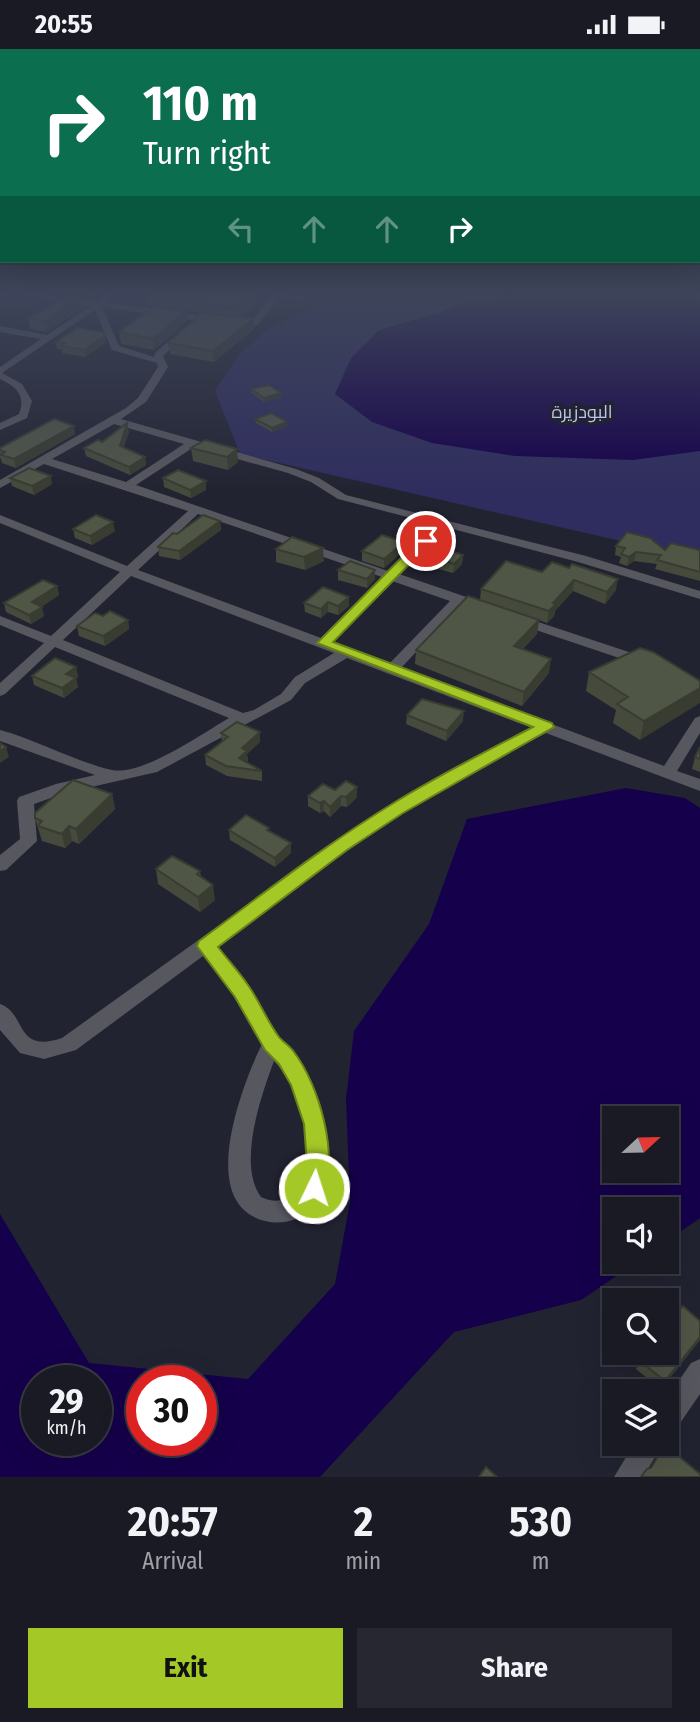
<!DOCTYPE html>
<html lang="en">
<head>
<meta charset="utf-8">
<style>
  :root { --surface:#1a1a25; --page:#272732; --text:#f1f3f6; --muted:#9fa1a7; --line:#383842; --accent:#a4c825 }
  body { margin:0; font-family:"Fira Sans Condensed",Cairo,sans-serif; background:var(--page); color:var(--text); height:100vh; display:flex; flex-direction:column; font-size:26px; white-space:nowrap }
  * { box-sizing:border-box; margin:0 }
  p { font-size:23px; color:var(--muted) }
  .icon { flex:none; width:38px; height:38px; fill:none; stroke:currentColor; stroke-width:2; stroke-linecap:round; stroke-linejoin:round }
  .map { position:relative; height:1428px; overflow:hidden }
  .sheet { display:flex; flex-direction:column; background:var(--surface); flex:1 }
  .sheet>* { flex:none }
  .hud { position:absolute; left:0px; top:0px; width:700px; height:214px; box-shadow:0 7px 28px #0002,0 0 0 2px var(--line); background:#0b6e4f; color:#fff; overflow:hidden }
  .needle { width:46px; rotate:68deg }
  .controls { position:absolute; left:602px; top:1057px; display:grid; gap:14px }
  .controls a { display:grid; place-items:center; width:77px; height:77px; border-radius:0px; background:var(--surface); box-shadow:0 7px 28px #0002,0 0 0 2px var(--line); font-size:35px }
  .speed { position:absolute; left:21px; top:1316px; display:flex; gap:14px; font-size:35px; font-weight:700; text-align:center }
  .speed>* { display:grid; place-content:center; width:91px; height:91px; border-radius:50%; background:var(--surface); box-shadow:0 7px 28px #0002,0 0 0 2px var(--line); line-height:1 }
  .speed small { font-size:18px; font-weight:400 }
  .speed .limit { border:10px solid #d22; background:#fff; color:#111 }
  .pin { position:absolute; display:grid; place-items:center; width:60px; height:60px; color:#fff; margin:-30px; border:4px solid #fff; border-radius:50%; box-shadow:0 2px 7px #0007 }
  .me { position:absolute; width:77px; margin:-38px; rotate:4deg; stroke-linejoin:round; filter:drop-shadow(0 0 5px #0008) }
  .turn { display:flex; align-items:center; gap:24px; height:147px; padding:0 28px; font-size:32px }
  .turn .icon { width:91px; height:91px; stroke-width:2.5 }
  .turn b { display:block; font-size:49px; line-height:60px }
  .lanes { display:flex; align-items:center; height:66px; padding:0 28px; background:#0003; justify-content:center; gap:35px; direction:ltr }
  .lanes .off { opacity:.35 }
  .eta { display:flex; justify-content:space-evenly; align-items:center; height:119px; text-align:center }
  .eta b { font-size:42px; font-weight:700; line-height:49px }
  .cta { display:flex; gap:14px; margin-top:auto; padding:14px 28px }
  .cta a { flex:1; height:80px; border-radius:0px; background:var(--accent); color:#111; font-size:28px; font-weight:700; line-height:80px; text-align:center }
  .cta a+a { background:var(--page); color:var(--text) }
  .status { display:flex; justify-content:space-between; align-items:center; height:49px; padding:0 35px; background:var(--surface); direction:ltr }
  .status svg { height:19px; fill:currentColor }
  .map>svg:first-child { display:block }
  .green { fill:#2f2d5f }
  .water { fill:#15004b; fill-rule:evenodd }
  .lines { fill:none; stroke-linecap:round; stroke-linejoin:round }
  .minor { fill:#57575f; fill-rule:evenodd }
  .wall { fill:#454a3c }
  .shaded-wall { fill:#383c31 }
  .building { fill:#505646; stroke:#383c31; stroke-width:2 }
  .route { fill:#a4c825; stroke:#6b8218; stroke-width:2 }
  .labels { text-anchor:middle; stroke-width:7; stroke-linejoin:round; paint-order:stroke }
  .far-park-label { font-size:18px; fill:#bfc2ed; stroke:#222331 }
</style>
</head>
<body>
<div class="status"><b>20:55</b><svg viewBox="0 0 49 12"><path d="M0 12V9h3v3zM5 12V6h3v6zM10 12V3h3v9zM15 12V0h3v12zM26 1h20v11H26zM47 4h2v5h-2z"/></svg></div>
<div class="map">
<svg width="700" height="1428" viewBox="0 0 700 1428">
  <rect width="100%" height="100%" fill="#222331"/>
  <path class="green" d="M343 244H700V510L240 405 215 342 241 303 272 278Z"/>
  <g class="water">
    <path d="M507 244H700V402L633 411 515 407 432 394 372 373 335 345 351 309 379 281 441 263 467 251 501 250Z"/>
    <path d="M626 739 685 749 700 759V1169L667 1192V1160H614V1213H637L581 1251 454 1283 320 1428H0V1165L89 1314 248 1330 335 1235 350 1153 346 1050 354 982 429 875 467 770ZM614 1069H667V1122H614ZM37 1332H96V1391H37ZM142 1332H201V1391H142Z"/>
  </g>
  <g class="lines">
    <g class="minor">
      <path d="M10 244H34L97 253 109 244H119L106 254 245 272H252L271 247 265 244 307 247V251L304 252 279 248 258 276 245 278 102 258 119 297 154 308 155 304 182 280 189 282 163 307 168 318 146 353 121 370 296 420 319 429 346 446 586 507 700 542V550L578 513 445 478 399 525 487 555 489 558 482 562 461 555 401 619 664 717 695 669 700 667V684L677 722 700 730V742L546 684C497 710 447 735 401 765 338 807 278 852 217 897 229 911 240 924 250 939 258 952 265 967 274 980 283 994 294 1005 303 1018 319 1042 328 1076 329 1104 329 1123 326 1145 312 1159 290 1182 249 1177 235 1149 215 1110 244 1032 262 995L231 943 203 907 76 1001 44 1010 20 1004 0 981V955C27 964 14 1005 62 989L335 793 455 718 532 679 347 609 305 634 291 651 157 723 65 744 34 755 37 792 6 821 0 822V806L20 790 17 752 19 748 56 735 95 726 0 692V681C37 691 76 713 112 721 143 727 203 684 229 669L55 598 5 645 0 647V634L44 594 0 576V567L51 587 120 523 0 474V466L127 517 188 462 44 415 0 439V431L126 359 138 349 158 318 157 314 112 301 95 261 2 324 22 335 32 352 27 369 0 381V374L19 365C26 347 17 338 0 330V318L41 290 0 283V277L47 286 90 257ZM114 375 184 395 126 433 52 410ZM194 398 288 424 311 433 338 450 434 475 388 522 136 436ZM198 465 382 528 321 589 138 521ZM131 527 334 604 295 628 281 645 254 661 243 664 63 591ZM392 532 450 552 389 615 332 593ZM274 1012C280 1019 286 1026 290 1034 304 1059 320 1128 292 1147 282 1153 271 1153 261 1148 237 1115 261 1047 274 1012Z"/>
      <path d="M520 567 650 610 652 613 645 617 640 616 515 574 513 571 515 568Z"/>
      <path d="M700 1310V1345L676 1380 667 1384V1349L691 1314Z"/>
      <path d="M634 1395H663L643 1428H614Z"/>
    </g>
  </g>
  <g class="wall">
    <path d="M82 244H98L99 248 96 250 83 248Z"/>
    <path d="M151 244H265V247L242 268 254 269V280L214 313 170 305 168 294 219 266 177 261 187 273 154 301 121 295 119 283 154 258 147 257 146 248Z"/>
    <path d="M81 248 83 259 46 283 30 280 28 269Z"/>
    <path d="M105 286 106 293 85 308 62 304V301L57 300 56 293Z"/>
    <path d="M251 340 281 344V348L264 353 252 344Z"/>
    <path d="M255 370 287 377 272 383 256 374Z"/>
    <path d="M129 383 123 399 145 408 146 416 130 426 86 407 84 399Z"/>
    <path d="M75 385 16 419 2 414 1 410 0 409V399Z"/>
    <path d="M205 391 238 413 228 421 193 412 191 399Z"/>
    <path d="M10 429 52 435 34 446 12 437Z"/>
    <path d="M163 429 206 441 191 449 164 438Z"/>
    <path d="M220 472 221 481 180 511 159 507 158 498 177 485Z"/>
    <path d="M73 480 115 482 92 496 75 489Z"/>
    <path d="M404 493 403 502 384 519 362 512V502Z"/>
    <path d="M616 497 665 501H700V532L655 520 657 515 634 512 627 517 619 514 621 508 615 506Z"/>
    <path d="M276 500 324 512 305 521 276 513Z"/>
    <path d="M463 506 462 515 453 524 438 520 439 510Z"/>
    <path d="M338 521H375V530L367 539 338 531Z"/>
    <path d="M542 523 616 541 605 555 573 542 555 562 554 567 547 574 539 571 537 585 523 600 549 624 522 657 415 615 416 601 480 551 481 540Z"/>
    <path d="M57 537 59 546 41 558 44 567 31 575 6 563 4 554Z"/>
    <path d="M349 548V557L338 566 328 563 321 569 305 563 304 554Z"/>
    <path d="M103 567 128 571 129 580 105 597 79 587 77 577Z"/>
    <path d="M76 618 78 627 76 629 78 638 64 649 34 636 32 627Z"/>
    <path d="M589 623 700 632 640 691 613 674 616 661 586 642Z"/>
    <path d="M407 666 463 672 446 692 406 675Z"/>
    <path d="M221 684 260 693 247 705 248 712 247 713 262 722V732L227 727 206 716 205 706 222 693Z"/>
    <path d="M700 698V723L692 720 695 708Z"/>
    <path d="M357 738V748L347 758 341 757 330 768 324 762 320 764 308 757V747L335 741Z"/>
    <path d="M112 745 115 760 79 795 72 792 65 799 42 792 35 769Z"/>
    <path d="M269 779V782L291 804 275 818 230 791 229 781Z"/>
    <path d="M156 820 200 822 201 828 215 851 200 863 158 835Z"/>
    <path d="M700 1272V1291L661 1340 636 1320 640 1312Z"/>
  </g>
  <g class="shaded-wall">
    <path d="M259 244H265V247L241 269 240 260Z"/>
    <path d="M81 248 83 259 46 283 44 272Z"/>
    <path d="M186 262 187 273 154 301 153 290Z"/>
    <path d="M254 269V280L214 313 213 302Z"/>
    <path d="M105 286 106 293 85 308 84 301Z"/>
    <path d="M281 344V348L264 353V349Z"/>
    <path d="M287 373V377L272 383V379Z"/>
    <path d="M127 374 129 383 121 406 120 397Z"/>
    <path d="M74 377 75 385 16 419 14 410Z"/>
    <path d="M237 400 238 413 228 421 227 408Z"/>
    <path d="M145 408 146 416 130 426 129 418Z"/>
    <path d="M51 427 52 435 34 446 32 437Z"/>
    <path d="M206 432V441L191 449 190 441Z"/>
    <path d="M220 472 221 481 180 511 179 502Z"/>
    <path d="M113 473 115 482 92 496 90 487Z"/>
    <path d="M404 493 403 502 384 519V510Z"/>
    <path d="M323 499 324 512 305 521 304 508Z"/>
    <path d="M636 503 634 512 627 517 629 508Z"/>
    <path d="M463 506 462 515 453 524 454 515Z"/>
    <path d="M375 521V530L367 539V530Z"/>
    <path d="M618 530 616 541 605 555 607 543Z"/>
    <path d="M574 531 573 542 555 562 554 567 547 574 549 562 553 554Z"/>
    <path d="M57 537 59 546 34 563 32 553Z"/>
    <path d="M349 548V557L338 566V557Z"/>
    <path d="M328 553V563L321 569V560Z"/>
    <path d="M42 558 44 567 31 575 29 566Z"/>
    <path d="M128 571 129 580 105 597 103 587Z"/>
    <path d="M539 571 537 585 512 611 514 597Z"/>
    <path d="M551 610 549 624 522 657 524 643Z"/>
    <path d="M76 618 78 627 68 634 66 625Z"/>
    <path d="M76 629 78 638 64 649 62 639Z"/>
    <path d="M700 639V654L640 691 644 672Z"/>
    <path d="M464 662 463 672 446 692 447 682Z"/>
    <path d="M260 683V693L247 705 248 712 240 719 239 709 242 699Z"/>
    <path d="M6 698 9 708 0 714V702Z"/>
    <path d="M357 738V748L347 758 346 748Z"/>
    <path d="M112 745 115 760 79 795 76 780Z"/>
    <path d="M341 747V757L330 768V758Z"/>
    <path d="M324 752V762L320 764V754Z"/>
    <path d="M69 777 72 792 65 799 62 785Z"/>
    <path d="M291 794V804L275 818V809Z"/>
    <path d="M213 836 215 851 200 863 198 848Z"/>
    <path d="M700 1288V1291L661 1340 665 1332Z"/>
  </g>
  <g class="building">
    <path d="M151 244H259L240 260 146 248Z"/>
    <path d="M69 246 81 248 44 272 28 269Z"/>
    <path d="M154 257 186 262 153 290 119 283Z"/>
    <path d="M202 264 254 269 213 302 168 294Z"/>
    <path d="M77 279 103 283 105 286 84 301 61 297 65 294 56 293Z"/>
    <path d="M269 336 281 344 264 349 251 340Z"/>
    <path d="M271 364 287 373 272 379 255 370Z"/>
    <path d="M54 370 74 377 14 410 1 406 5 403 0 401V399Z"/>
    <path d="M127 374 120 397 145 408 129 418 84 399 98 391 102 393Z"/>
    <path d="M205 391 237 400 227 408 191 399Z"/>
    <path d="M29 419 51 427 32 437 10 429Z"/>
    <path d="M178 421 206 432 190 441 163 429Z"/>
    <path d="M96 466 113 473 90 487 73 480Z"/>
    <path d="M203 466 220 472 179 502 158 498 173 484 177 485Z"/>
    <path d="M627 483 650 489 665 501 671 494 700 501V523L657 511 661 506 636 503 629 508 621 505 625 499 616 497Z"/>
    <path d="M382 486 404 493 384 510 362 502Z"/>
    <path d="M292 488 323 499 304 508 276 500Z"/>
    <path d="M448 501 463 506 454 515 439 510Z"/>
    <path d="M350 512 375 521 367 530 338 521Z"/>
    <path d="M506 512 542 523 552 513 569 519 572 515 618 530 607 543 574 531 553 554 556 555 549 562 481 540Z"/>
    <path d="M43 531 57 537 32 553 42 558 29 566 4 554Z"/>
    <path d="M323 538 349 548 338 557 328 553 321 560 304 554Z"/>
    <path d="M468 547 539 571 514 597 551 610 524 643 416 601Z"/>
    <path d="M110 562 128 571 103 587 77 577 95 564 103 567Z"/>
    <path d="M640 599 653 603 700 632V639L644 672 617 655 628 648 589 623Z"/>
    <path d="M55 609 76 618 66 625 76 629 62 639 32 627Z"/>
    <path d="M422 650 464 662 447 682 407 666Z"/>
    <path d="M237 673 260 683 242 699 247 702 239 709 262 722 226 717 205 706 228 688 221 684Z"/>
    <path d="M0 694 6 698 0 702Z"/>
    <path d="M700 698V710L695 708Z"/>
    <path d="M73 731 112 745 76 780 69 777 62 785 38 777 42 772 35 769V764Z"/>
    <path d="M346 732 357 738 346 748 341 747 330 758 324 752 320 754 308 747 323 735 335 741Z"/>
    <path d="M246 766 269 779 267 781 291 794 275 809 229 781Z"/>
    <path d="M172 807 200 822 197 825 213 836 198 848 156 820Z"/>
    <path d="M683 1257 700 1272V1288L665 1332 640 1312 646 1304H667V1277Z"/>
    <path d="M665 1396 700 1425V1428H641L647 1420 651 1419Z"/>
    <path d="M486 1418 497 1428H479Z"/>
  </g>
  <linearGradient id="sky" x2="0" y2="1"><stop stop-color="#13131b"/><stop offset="0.55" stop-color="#3e455a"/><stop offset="1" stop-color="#3e455a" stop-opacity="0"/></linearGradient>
  <rect width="700" height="444" fill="url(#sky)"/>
  <path class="route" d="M426 488 432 492 430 494 333 593 552 674 554 678 403 764 347 801 218 898C228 911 239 923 248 936 260 953 267 972 279 988 283 993 290 997 294 1003 319 1036 340 1107 322 1147L314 1150 306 1147 303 1139 307 1116 304 1075 291 1036 279 1015 265 1001 235 948 197 897 199 892C263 845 325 796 392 755 437 727 485 703 533 678L317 594 421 489Z"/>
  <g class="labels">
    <g class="far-park-label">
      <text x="582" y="369">البودزيرة</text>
    </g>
  </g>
</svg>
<div class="controls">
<a><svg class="needle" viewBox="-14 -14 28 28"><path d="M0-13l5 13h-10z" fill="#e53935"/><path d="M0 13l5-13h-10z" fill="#9fa1a7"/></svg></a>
<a><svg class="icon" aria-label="sound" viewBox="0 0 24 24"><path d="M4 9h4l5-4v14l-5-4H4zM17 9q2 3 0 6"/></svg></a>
<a><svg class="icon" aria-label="search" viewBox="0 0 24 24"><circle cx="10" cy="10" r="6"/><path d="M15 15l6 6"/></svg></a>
<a><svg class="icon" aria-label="layers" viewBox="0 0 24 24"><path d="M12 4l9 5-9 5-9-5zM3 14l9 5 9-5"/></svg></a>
</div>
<div class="speed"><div>29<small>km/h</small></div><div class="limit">30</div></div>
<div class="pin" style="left:426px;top:492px;background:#d93025"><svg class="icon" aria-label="arrive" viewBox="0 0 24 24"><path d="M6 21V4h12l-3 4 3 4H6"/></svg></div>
<svg class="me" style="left:314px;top:1139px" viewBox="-20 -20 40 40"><circle r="17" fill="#a4c825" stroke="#fff" stroke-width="3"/><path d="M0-11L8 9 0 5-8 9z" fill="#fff"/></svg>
<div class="hud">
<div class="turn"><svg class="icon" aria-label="right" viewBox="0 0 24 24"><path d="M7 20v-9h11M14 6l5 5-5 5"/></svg><div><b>110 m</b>Turn right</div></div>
<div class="lanes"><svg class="icon off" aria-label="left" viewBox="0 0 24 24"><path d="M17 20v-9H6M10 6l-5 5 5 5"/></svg><svg class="icon off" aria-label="ahead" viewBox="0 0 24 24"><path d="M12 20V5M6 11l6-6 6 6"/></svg><svg class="icon off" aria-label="ahead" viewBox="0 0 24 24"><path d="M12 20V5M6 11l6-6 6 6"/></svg><svg class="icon" aria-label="right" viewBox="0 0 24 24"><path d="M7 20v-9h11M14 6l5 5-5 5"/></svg></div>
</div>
</div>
<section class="sheet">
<div class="eta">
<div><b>20:57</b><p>Arrival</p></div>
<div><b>2</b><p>min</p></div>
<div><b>530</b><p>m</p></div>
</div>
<div class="cta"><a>Exit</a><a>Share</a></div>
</section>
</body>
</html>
